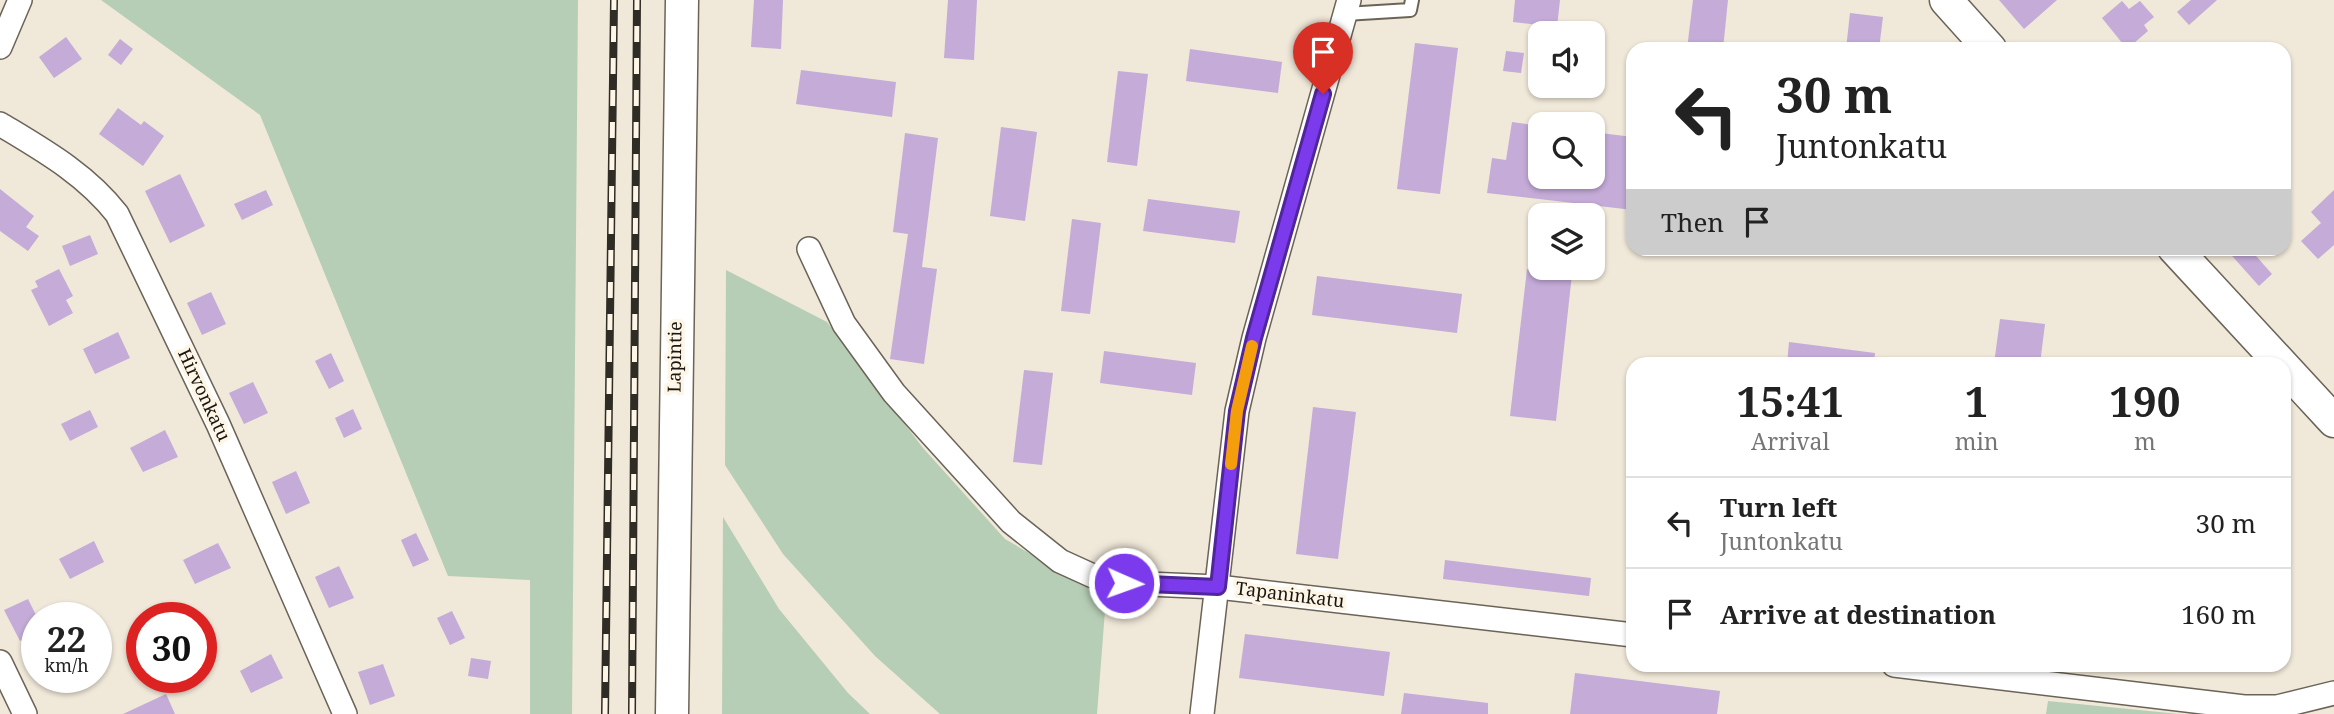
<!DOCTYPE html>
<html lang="en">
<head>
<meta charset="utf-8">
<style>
  :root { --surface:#fff; --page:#f2f2f2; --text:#222; --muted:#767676; --line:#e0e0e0 }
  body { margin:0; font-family:"Noto Serif",serif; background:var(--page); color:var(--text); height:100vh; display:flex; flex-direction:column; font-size:26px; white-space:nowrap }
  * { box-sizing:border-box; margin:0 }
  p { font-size:23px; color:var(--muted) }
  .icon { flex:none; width:38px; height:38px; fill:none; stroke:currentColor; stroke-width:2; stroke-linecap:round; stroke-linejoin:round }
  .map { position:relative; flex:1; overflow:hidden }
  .panel { position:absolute; left:1626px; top:357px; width:665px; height:315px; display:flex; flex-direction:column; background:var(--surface); border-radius:21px; box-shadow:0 2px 5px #0004 }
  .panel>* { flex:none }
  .hud { position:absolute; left:1626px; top:42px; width:665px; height:214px; border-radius:21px; box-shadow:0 2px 5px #0004; background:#fff; color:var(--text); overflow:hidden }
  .controls { position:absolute; left:1528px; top:21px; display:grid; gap:14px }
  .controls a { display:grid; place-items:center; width:77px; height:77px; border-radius:14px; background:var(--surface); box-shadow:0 2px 5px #0004; font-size:35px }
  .speed { position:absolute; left:21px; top:602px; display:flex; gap:14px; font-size:35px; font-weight:700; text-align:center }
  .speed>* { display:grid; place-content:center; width:91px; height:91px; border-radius:50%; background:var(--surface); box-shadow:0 2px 5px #0004; line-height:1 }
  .speed small { font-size:18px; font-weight:400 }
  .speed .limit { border:10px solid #d22; background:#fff; color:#111 }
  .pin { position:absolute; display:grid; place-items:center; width:60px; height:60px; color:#fff; margin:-72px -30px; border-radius:50% 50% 50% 0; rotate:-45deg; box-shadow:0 0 7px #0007 }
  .pin .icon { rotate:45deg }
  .me { position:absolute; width:77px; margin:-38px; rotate:92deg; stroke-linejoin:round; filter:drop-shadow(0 0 5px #0008) }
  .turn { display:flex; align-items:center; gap:24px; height:147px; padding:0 35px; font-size:32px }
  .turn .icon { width:91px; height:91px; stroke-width:2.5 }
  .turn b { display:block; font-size:49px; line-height:60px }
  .then { display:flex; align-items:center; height:66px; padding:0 35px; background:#0003; gap:14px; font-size:26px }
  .eta { display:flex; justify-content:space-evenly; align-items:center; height:119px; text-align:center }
  .eta b { font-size:42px; font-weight:700; line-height:49px }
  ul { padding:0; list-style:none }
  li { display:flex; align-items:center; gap:21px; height:91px; padding:0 35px; border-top:2px solid var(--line) }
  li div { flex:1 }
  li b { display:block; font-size:26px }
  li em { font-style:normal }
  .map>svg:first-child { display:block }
  .green { fill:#b6ceb5 }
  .building { fill:#c4abd8 }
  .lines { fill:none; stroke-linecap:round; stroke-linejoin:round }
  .lane-casing { stroke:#6b6357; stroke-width:16 }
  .street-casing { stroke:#6b6357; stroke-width:26 }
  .secondary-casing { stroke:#6b6357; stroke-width:35 }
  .lane { stroke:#fff; stroke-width:12 }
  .street { stroke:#fff; stroke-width:23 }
  .secondary { stroke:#fff; stroke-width:32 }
  .rail-casing { stroke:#2f2b25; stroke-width:8 }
  .rail { stroke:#fdf5e6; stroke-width:5; stroke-dasharray:16; stroke-linecap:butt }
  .route-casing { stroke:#51269a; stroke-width:18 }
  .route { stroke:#7c3aed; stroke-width:12 }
  .slow { stroke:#f59e0b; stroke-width:12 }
  .labels { text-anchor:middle; stroke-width:7; stroke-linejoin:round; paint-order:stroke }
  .street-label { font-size:18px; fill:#191611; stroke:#fdf5e6 }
</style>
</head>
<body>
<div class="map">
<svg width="2334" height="714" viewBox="0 0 2334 714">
  <rect width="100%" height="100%" fill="#f0e8d9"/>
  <g class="green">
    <path d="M101 0H578L572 714H530V580L448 576 260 115Z"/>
    <path d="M726 270 827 322 923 448 1005 539 1106 598 1097 714H940L875 656 783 554 725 465Z"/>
    <path d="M723 517 779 609 848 693 870 714H722Z"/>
    <path d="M2048 701 2179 714H2046Z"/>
  </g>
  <g class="building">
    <path d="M754 0H783L781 49 751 47Z"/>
    <path d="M948 0H977L974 60 944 58Z"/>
    <path d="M1515 0H1560L1557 27 1513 22Z"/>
    <path d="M1693 0H1728L1723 49H1687Z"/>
    <path d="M1999 0H2057L2024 29Z"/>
    <path d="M2191 0H2217L2189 25 2177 12Z"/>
    <path d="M2122 1 2129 9 2140 1 2154 17 2144 25 2148 31 2127 49 2102 18Z"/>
    <path d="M1850 13 1883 17 1879 49H1846Z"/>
    <path d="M66 37 82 59 54 78 39 57Z"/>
    <path d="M120 39 133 49 121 65 108 55Z"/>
    <path d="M1415 43 1458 48 1440 194 1397 189Z"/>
    <path d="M1190 49 1282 62 1278 93 1186 81Z"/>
    <path d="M1506 51 1524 53 1521 73 1503 71Z"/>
    <path d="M801 70 896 82 892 117 796 104Z"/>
    <path d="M1118 71 1148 74 1137 166 1107 162Z"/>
    <path d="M118 108 141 125 144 121 164 136 143 166 99 134Z"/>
    <path d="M1512 122 1540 126V177H1592V132L1633 137V210L1487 193 1492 158 1506 160Z"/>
    <path d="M1001 127 1037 132 1025 221 990 216Z"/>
    <path d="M905 133 938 138 922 267 937 269 924 364 890 359 908 234 893 232Z"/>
    <path d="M180 174 205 226 170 243 145 191Z"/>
    <path d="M0 189 34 216 26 227 39 236 28 251 0 231Z"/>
    <path d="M266 190 273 205 242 220 234 204Z"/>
    <path d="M2334 190V245L2318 259 2301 241 2321 223 2311 212Z"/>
    <path d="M1148 199 1240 211 1235 243 1143 231Z"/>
    <path d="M1072 219 1101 223 1090 314 1061 311Z"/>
    <path d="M90 235 98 254 70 266 62 246Z"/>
    <path d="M2225 248H2249L2272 274 2259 286Z"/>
    <path d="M59 269 73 296 66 300 73 313 49 326 31 290 38 287 35 281Z"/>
    <path d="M1527 269 1572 274 1556 421 1510 416Z"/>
    <path d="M1317 276 1462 294 1457 333 1312 315Z"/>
    <path d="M211 292 226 324 202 335 187 303Z"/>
    <path d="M2000 319 2045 324 2040 364H1994Z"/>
    <path d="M118 332 130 358 95 374 83 349Z"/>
    <path d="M1789 342 1875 353 1874 364H1787Z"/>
    <path d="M1104 351 1196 363 1192 395 1100 383Z"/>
    <path d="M331 353 344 381 329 389 315 361Z"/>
    <path d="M1024 370 1053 373 1042 465 1013 462Z"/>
    <path d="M253 382 268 413 244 424 229 393Z"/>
    <path d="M1313 407 1356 412 1338 559 1296 554Z"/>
    <path d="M353 409 362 429 344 438 335 418Z"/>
    <path d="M90 410 98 427 70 441 61 424Z"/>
    <path d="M165 430 178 457 143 472 130 448Z"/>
    <path d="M296 471 310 503 286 514 272 482Z"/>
    <path d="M416 533 429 560 413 567 401 540Z"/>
    <path d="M94 541 104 562 70 579 59 559Z"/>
    <path d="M218 543 231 568 195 584 183 560Z"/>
    <path d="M1445 560 1591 578 1589 596 1443 579Z"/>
    <path d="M339 566 354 598 329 608 315 577Z"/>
    <path d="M28 599 37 617V633L20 641 4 610Z"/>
    <path d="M452 611 465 638 450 645 437 618Z"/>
    <path d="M1245 634 1390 652 1384 696 1239 678Z"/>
    <path d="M271 654 283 678 251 693 240 671Z"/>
    <path d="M471 658 491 661 488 679 468 676Z"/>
    <path d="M383 664 395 696 370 705 358 672Z"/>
    <path d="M1575 673 1720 691 1717 714H1570Z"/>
    <path d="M1404 693 1488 703V714H1401Z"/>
    <path d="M166 694 175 714H123Z"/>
  </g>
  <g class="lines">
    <defs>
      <path id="lane" d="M1345 14 1410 10 1412 0"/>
      <g id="street">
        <path d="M0 47 20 0"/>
        <path d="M0 124C43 150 86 174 117 214L218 424 345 714"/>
        <path d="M809 249 844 324 894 393 1011 522 1060 561 1093 576 1124 583 1218 587 1633 635"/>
        <path d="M0 662 25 714"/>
        <path d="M1894 665 2244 707H2277L2334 693"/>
        <path d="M1202 714 1237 411 1254 338 1349 0"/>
      </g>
      <g id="secondary">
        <path d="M1946 0 1990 49"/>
        <path d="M2174 248 2334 421"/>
        <path d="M672 714 682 0"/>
      </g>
    </defs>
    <use href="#lane" class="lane-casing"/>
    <use href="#street" class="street-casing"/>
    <use href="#secondary" class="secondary-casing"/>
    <use href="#lane" class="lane"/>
    <use href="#street" class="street"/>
    <use href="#secondary" class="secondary"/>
    <defs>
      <g id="rail">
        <path d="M605 714 614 0"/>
        <path d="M632 714 637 0"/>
      </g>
    </defs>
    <use href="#rail" class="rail-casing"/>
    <use href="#rail" class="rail"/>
  </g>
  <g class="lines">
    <defs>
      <path id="route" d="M1124 583 1218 587 1237 411 1254 338 1323 94"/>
    </defs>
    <use href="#route" class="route-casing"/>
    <use href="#route" class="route"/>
    <path class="slow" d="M1231 464 1237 411 1252 346"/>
  </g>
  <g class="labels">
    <g class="street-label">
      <text transform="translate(675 357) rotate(-89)" y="6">Lapintie</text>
      <text transform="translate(204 395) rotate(65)" y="6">Hirvonkatu</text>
      <text transform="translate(1290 595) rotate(7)" y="6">Tapaninkatu</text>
    </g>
  </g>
</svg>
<div class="controls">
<a><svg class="icon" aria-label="sound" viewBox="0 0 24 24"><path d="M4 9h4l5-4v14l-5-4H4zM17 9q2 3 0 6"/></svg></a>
<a><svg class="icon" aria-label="search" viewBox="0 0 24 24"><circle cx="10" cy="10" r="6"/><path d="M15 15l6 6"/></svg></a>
<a><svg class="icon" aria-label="layers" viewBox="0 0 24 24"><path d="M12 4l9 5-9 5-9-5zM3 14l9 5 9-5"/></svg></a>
</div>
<div class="speed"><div>22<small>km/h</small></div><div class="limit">30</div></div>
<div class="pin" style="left:1323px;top:94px;background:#d93025"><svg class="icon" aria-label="arrive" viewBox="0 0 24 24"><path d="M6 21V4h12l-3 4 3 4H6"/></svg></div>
<svg class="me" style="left:1124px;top:583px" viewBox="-20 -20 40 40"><circle r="17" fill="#7c3aed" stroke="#fff" stroke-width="3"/><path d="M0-11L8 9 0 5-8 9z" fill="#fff"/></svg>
<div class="hud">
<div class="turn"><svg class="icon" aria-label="left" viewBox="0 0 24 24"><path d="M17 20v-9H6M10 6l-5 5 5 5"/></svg><div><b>30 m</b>Juntonkatu</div></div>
<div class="then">Then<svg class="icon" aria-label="arrive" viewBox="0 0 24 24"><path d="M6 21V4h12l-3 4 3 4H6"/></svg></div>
</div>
<section class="panel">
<div class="eta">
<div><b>15:41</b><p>Arrival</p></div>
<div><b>1</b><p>min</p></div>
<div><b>190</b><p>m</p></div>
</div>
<ul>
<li><svg class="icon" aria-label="left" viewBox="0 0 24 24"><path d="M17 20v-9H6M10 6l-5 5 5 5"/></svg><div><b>Turn left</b><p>Juntonkatu</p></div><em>30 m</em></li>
<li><svg class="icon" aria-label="arrive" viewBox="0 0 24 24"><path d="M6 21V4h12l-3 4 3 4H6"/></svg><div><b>Arrive at destination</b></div><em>160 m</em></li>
</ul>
</section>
</div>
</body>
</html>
